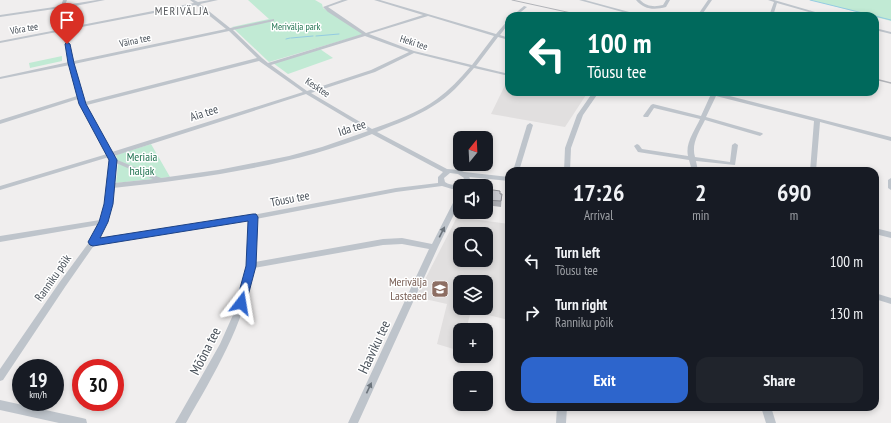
<!DOCTYPE html>
<html lang="en">
<head>
<meta charset="utf-8">
<style>
  :root { --surface:#171b24; --page:#20242c; --text:#f1f3f6; --muted:#9ea1a6; --accent:#2d65cc }
  body { margin:0; font-family:"PT Sans Narrow",sans-serif; background:var(--page); color:var(--text); height:100vh; display:flex; flex-direction:column; font-size:15px; white-space:nowrap }
  * { box-sizing:border-box; margin:0 }
  p { font-size:13px; color:var(--muted) }
  .icon { flex:none; width:22px; height:22px; fill:none; stroke:currentColor; stroke-width:2; stroke-linecap:round; stroke-linejoin:round }
  .map { position:relative; flex:1; overflow:hidden }
  .details { position:absolute; left:505px; top:167px; width:374px; height:244px; display:flex; flex-direction:column; background:var(--surface); border-radius:12px; box-shadow:0 2px 6px #0003 }
  .details>* { flex:none }
  .banner { position:absolute; left:505px; top:12px; width:374px; height:84px; border-radius:12px; box-shadow:0 2px 6px #0003; background:#00695c; color:#fff; overflow:hidden }
  .needle { width:26px; rotate:18deg }
  .buttons { position:absolute; left:453px; top:131px; display:grid; gap:8px }
  .buttons a { display:grid; place-items:center; width:40px; height:40px; border-radius:8px; background:var(--surface); box-shadow:0 2px 6px #0003; font-size:20px }
  .speed { position:absolute; left:12px; top:359px; display:flex; gap:8px; font-size:20px; font-weight:700; text-align:center }
  .speed>* { display:grid; place-content:center; width:52px; height:52px; border-radius:50%; background:var(--surface); box-shadow:0 2px 6px #0003; line-height:1 }
  .speed small { font-size:10px; font-weight:400 }
  .speed .limit { border:6px solid #d22; background:#fff; color:#111 }
  .pin { position:absolute; display:grid; place-items:center; width:34px; height:34px; color:#fff; margin:-41px -17px; border-radius:50% 50% 50% 0; rotate:-45deg; box-shadow:0 0 4px #0007 }
  .pin .icon { rotate:45deg }
  .me { position:absolute; width:44px; margin:-22px; rotate:14deg; stroke-linejoin:round; filter:drop-shadow(0 0 3px #0008) }
  .turn { display:flex; align-items:center; gap:14px; height:84px; padding:0 16px; font-size:18px }
  .turn .icon { width:52px; height:52px; stroke-width:2.5 }
  .turn b { display:block; font-size:28px; line-height:34px }
  .eta { display:flex; justify-content:space-evenly; align-items:center; height:68px; text-align:center }
  .eta b { font-size:24px; font-weight:800; line-height:28px }
  .button { display:flex; gap:8px; margin-top:auto; padding:8px 16px }
  .button a { flex:1; height:46px; border-radius:12px; background:var(--accent); color:#fff; font-size:16px; font-weight:800; line-height:46px; text-align:center }
  .button a+a { background:var(--page); color:var(--text) }
  ul { padding:0; list-style:none }
  li { display:flex; align-items:center; gap:12px; height:52px; padding:0 16px }
  li div { flex:1 }
  li b { display:block; font-size:15px }
  li em { font-style:normal }
  .map>svg:first-child { display:block }
  .education { fill:#e1dfdf; fill-rule:evenodd }
  .green { fill:#c1ead4 }
  .lines { fill:none; stroke-linecap:round; stroke-linejoin:round }
  .stream { stroke:#93cbe2; stroke-width:1 }
  .street { fill:#bec4cb; fill-rule:evenodd }
  .rail-far1 { stroke:#b1b3b8; stroke-width:1 }
  .rail { stroke:#b1b3b8; stroke-width:1.5 }
  .wall { fill:#adaeb3 }
  .building { fill:#c9cad0; stroke:#8d8d92 }
  .oneway { fill:#6b737b }
  .route { fill:#2d65cc; stroke:#1d4285 }
  .labels { text-anchor:middle; stroke-width:3; stroke-linejoin:round; paint-order:stroke }
  .far-park-label { font-size:10px; fill:#217351; stroke:#fff }
  .far-street-label { font-size:10px; fill:#485059; stroke:#fff }
  .far-quarter-label { font-size:12px; letter-spacing:1px; fill:#5b5e62; stroke:#fff }
  .street-label { font-size:12px; fill:#485059; stroke:#fff }
  .park-label { font-size:12px; fill:#217351; stroke:#fff }
  .education-label { font-size:12px; fill:#785e54; stroke:#fff; text-anchor:end }
  .near-street-label { font-size:14px; fill:#485059; stroke:#fff }
</style>
</head>
<body>
<div class="map">
<svg width="891" height="423" viewBox="0 0 891 423">
  <rect width="100%" height="100%" fill="#f0eeee"/>
  <g class="education">
    <path d="M509 77V92H588L565 127 491 114Z"/>
    <path d="M457 217 509 224V320L471 311 466 330H460V351L437 344 447 304 416 297ZM460 234H486V260H460ZM460 282H486V308H460Z"/>
  </g>
  <g class="green">
    <path d="M248 0H315L322 4 323 8 364 34 269 62 232 27 269 19Z"/>
    <path d="M811 0H891V21Z"/>
    <path d="M320 49 333 58 288 74 273 63Z"/>
    <path d="M62 56V61L30 68 29 63Z"/>
    <path d="M151 144 170 177 116 183 118 164 116 155Z"/>
  </g>
  <g class="lines">
    <g class="stream">
      <path d="M810 0 875 16"/>
      <path d="M875 16 891 20"/>
      <path d="M316 36 339 34"/>
      <path d="M291 38 313 36"/>
      <path d="M286 39 290 38"/>
    </g>
    <g class="street">
      <path d="M63 0H67L65 5 97 0H105L65 8 66 28 194 3 190 0H194L198 2 210 0H218L200 4 230 28 274 19V21L233 30 262 58 268 63 362 34 328 12 323 7 342 0H348L328 7 366 33 423 15 374 0H380L496 34 509 19V23L500 35 509 38V40L498 37 476 66 509 74V76L474 68C462 82 449 97 433 106 416 117 396 124 377 132L447 169 460 170 464 172 509 177V181L469 177 470 178C468 184 467 186 460 186V188L452 189 442 186 396 192 256 219 255 262 383 239 402 238 432 244 457 195 460 193V202L438 247 358 423H348L429 249 402 244 383 245 254 268C244 325 214 374 186 423H175L220 344 237 306 243 285 247 265 249 220 95 244 65 287 3 380 0 381V369L59 283 90 241 98 225 0 242V236L100 220 105 204 110 160 109 157 0 190V186L107 154 78 99 0 124V120L77 96 70 65 0 79V77L69 62 62 31 0 43V41L62 29 61 8 0 17V15L61 6ZM196 5 226 29 74 61 66 30ZM428 16 494 36 472 65 414 51 369 34ZM229 31 257 58 85 102 83 97 74 64ZM365 36 409 52 371 70 307 91 271 65ZM414 53 470 67C460 79 449 90 437 99 418 113 394 121 372 129L311 93 375 72ZM259 61 303 92 112 152 87 105ZM306 94 368 131 322 147 289 156 218 170 161 178 115 159 114 156ZM372 134 443 172 438 177V183L396 188 253 215 98 238C107 221 111 207 113 188 200 178 290 167 372 134ZM116 163 153 179 114 183ZM450 173 458 174 464 178 462 182C456 185 451 186 445 182L444 178Z"/>
      <path d="M579 0H585L644 16H637Z"/>
      <path d="M636 0H640C647 7 655 7 663 5L666 0H670L666 7C655 10 644 10 636 0Z"/>
      <path d="M708 0H712L701 16H697Z"/>
      <path d="M768 0H774L829 16H823L777 3 773 16H769L774 2Z"/>
      <path d="M524 6 527 7 516 16H512Z"/>
      <path d="M875 28 891 32V34L875 30Z"/>
      <path d="M593 92H599L583 115 571 148 570 171H564L565 148 577 115Z"/>
      <path d="M705 92H714L891 137V141L820 122 816 171H810L814 121 716 96 706 117 762 133 763 134 760 136 705 120C699 132 691 144 695 157L730 162 732 145 735 143 738 145 735 165 696 161 698 171H692L689 160 638 152 634 146 637 144 639 145 642 149 688 156C685 143 695 130 700 119L654 108 648 117H644L643 116 651 105 653 104 701 116 711 94Z"/>
      <path d="M530 123 533 125 519 171H513L527 125Z"/>
      <path d="M891 178V190L888 188V180Z"/>
      <path d="M875 228 891 232V238L875 234Z"/>
      <path d="M875 293 891 298V304L875 299Z"/>
      <path d="M0 400 82 418 86 419 87 423H59L0 410Z"/>
      <path d="M557 407H567L566 423H556Z"/>
      <path d="M761 407H771L776 423H766Z"/>
    </g>
    <path class="rail-far1" d="M512 0 585 16"/>
    <path class="rail" d="M875 79 891 83"/>
  </g>
  <path class="wall" d="M486 189 502 194 501 207 486 205Z"/>
  <path class="building" d="M486 189 500 191V194H502L501 201 486 200Z"/>
  <defs><path id="oneway-solid" d="M-6-.8H1V-3.2L6.5 0L1 3.2V.8H-6Z"/></defs>
  <g class="oneway">
    <use href="#oneway-solid" transform="translate(442 232) rotate(-63)"/>
    <use href="#oneway-solid" transform="translate(369 388) rotate(-65)"/>
  </g>
  <path class="route" d="M67 42 70 44 74 63 86 104 117 160 113 204 108 222 100 238 253 214H256L258 217 256 266 245 307 241 308 237 307 236 303 246 266 248 221 93 246 90 245 88 242 99 222 104 204 109 160 79 104 68 63 65 44Z"/>
  <defs>
    <symbol id="school-square" viewBox="-11 -11 22 22"><rect x="-9" y="-9" width="18" height="18" rx="4" fill="#8d6e63" stroke="#fff"/><path d="M0-5L7-2L0 1L-7-2ZM-4 1L0 2.5L4 1V4Q0 6-4 4Z" fill="#fff"/></symbol>
  </defs>
  <g fill-rule="evenodd">
    <use href="#school-square" x="430" y="279" width="20" height="20"/>
  </g>
  <g class="labels">
    <g class="far-park-label">
      <text x="296" y="30">Merivälja park</text>
    </g>
    <g class="far-street-label">
      <text transform="translate(24 28) rotate(-10)" y="4">Võra tee</text>
      <text transform="translate(135 40) rotate(-12)" y="4">Väina tee</text>
      <text transform="translate(414 42) rotate(18)" y="4">Heki tee</text>
      <text transform="translate(318 87) rotate(33)" y="4">Kesktee</text>
    </g>
    <g class="far-quarter-label">
      <text x="182" y="15">MERIVÄLJA</text>
    </g>
    <g class="street-label">
      <text transform="translate(204 113) rotate(-18)" y="4">Aia tee</text>
      <text transform="translate(352 128) rotate(-18)" y="4">Ida tee</text>
      <text transform="translate(290 199) rotate(-11)" y="4">Tõusu tee</text>
      <text transform="translate(53 278) rotate(-55)" y="4">Ranniku põik</text>
    </g>
    <g class="park-label">
      <text x="142" y="161">Meriaia<tspan x="142" dy="14">haljak</tspan></text>
    </g>
    <g class="education-label">
      <text x="427" y="286">Merivälja<tspan x="427" dy="14">Lasteaed</tspan></text>
    </g>
    <g class="near-street-label">
      <text transform="translate(374 347) rotate(-65)" y="5">Haaviku tee</text>
      <text transform="translate(205 351) rotate(-63)" y="5">Mõõna tee</text>
    </g>
  </g>
</svg>
<div class="buttons">
<a><svg class="needle" viewBox="-14 -14 28 28"><path d="M0-13l5 13h-10z" fill="#e53935"/><path d="M0 13l5-13h-10z" fill="#9ea1a6"/></svg></a>
<a><svg class="icon" aria-label="sound" viewBox="0 0 24 24"><path d="M4 9h4l5-4v14l-5-4H4zM17 9q2 3 0 6"/></svg></a>
<a><svg class="icon" aria-label="search" viewBox="0 0 24 24"><circle cx="10" cy="10" r="6"/><path d="M15 15l6 6"/></svg></a>
<a><svg class="icon" aria-label="layers" viewBox="0 0 24 24"><path d="M12 4l9 5-9 5-9-5zM3 14l9 5 9-5"/></svg></a>
<a>+</a>
<a>−</a>
</div>
<div class="speed"><div>19<small>km/h</small></div><div class="limit">30</div></div>
<div class="pin" style="left:67px;top:44px;background:#d93025"><svg class="icon" aria-label="arrive" viewBox="0 0 24 24"><path d="M6 21V4h12l-3 4 3 4H6"/></svg></div>
<svg class="me" style="left:241px;top:303px" viewBox="-20 -20 40 40"><path d="M0-17L14 15 0 8-14 15z" fill="#2d65cc" stroke="#fff" stroke-width="4"/></svg>
<div class="banner">
<div class="turn"><svg class="icon" aria-label="left" viewBox="0 0 24 24"><path d="M17 20v-9H6M10 6l-5 5 5 5"/></svg><div><b>100 m</b>Tõusu tee</div></div>
</div>
<section class="details">
<div class="eta">
<div><b>17:26</b><p>Arrival</p></div>
<div><b>2</b><p>min</p></div>
<div><b>690</b><p>m</p></div>
</div>
<ul>
<li><svg class="icon" aria-label="left" viewBox="0 0 24 24"><path d="M17 20v-9H6M10 6l-5 5 5 5"/></svg><div><b>Turn left</b><p>Tõusu tee</p></div><em>100 m</em></li>
<li><svg class="icon" aria-label="right" viewBox="0 0 24 24"><path d="M7 20v-9h11M14 6l5 5-5 5"/></svg><div><b>Turn right</b><p>Ranniku põik</p></div><em>130 m</em></li>
</ul>
<div class="button"><a>Exit</a><a>Share</a></div>
</section>
</div>
</body>
</html>
